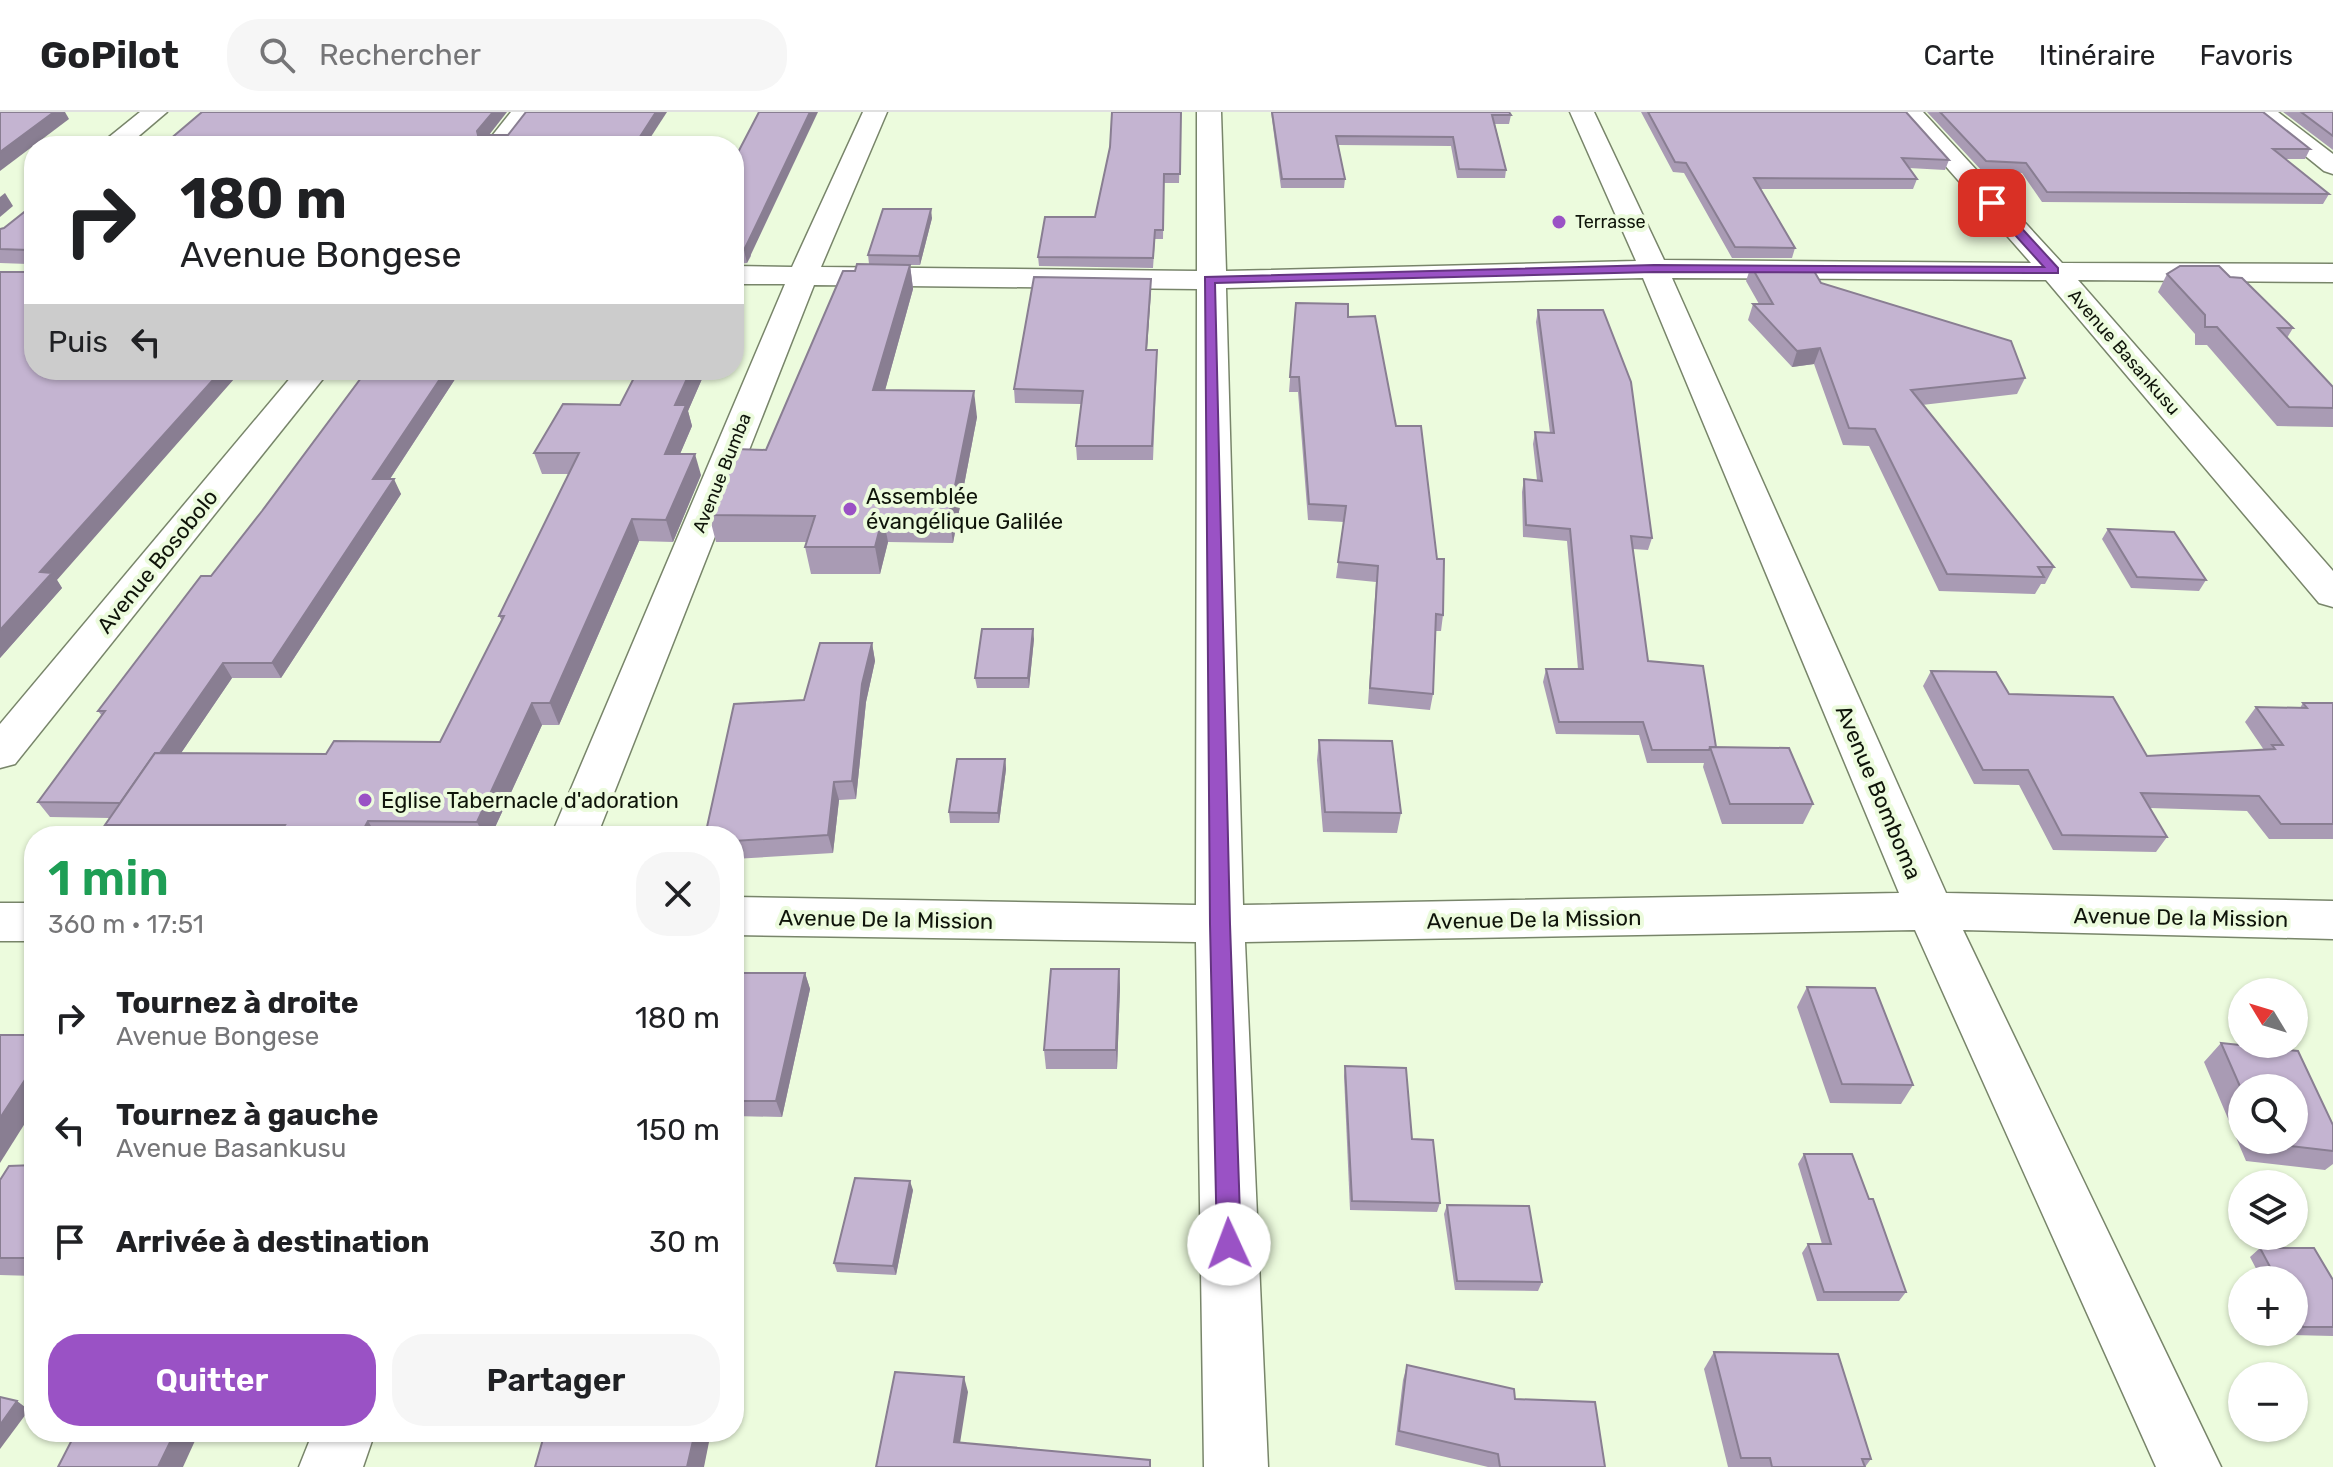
<!DOCTYPE html>
<html lang="fr">
<head>
<meta charset="utf-8">
<style>
  :root { --surface:#fff; --page:#f6f6f6; --text:#202124; --muted:#757577; --line:#e0e0e0; --accent:#9a52c5 }
  body { margin:0; font-family:Rubik,sans-serif; background:var(--page); color:var(--text); height:100vh; display:flex; flex-direction:column; font-size:30px; white-space:nowrap }
  * { box-sizing:border-box; margin:0 }
  p { font-size:26px; color:var(--muted) }
  .icon { flex:none; width:44px; height:44px; fill:none; stroke:currentColor; stroke-width:2; stroke-linecap:round; stroke-linejoin:round }
  .map { position:relative; flex:1; overflow:hidden }
  .sheet { position:absolute; left:24px; top:714px; width:720px; height:616px; display:flex; flex-direction:column; background:var(--surface); border-radius:32px; box-shadow:0 2px 6px #0004 }
  .sheet>* { flex:none }
  .banner { position:absolute; left:24px; top:24px; width:720px; height:244px; border-radius:32px; box-shadow:0 2px 6px #0004; background:#fff; color:var(--text); overflow:hidden }
  .needle { width:52px; rotate:308deg }
  .tools { position:absolute; left:2228px; top:866px; display:grid; gap:16px }
  .tools a { display:grid; place-items:center; width:80px; height:80px; border-radius:50%; background:var(--surface); box-shadow:0 2px 6px #0004; font-size:40px }
  .pin { position:absolute; display:grid; place-items:center; width:68px; height:68px; color:#fff; margin:-34px; border-radius:16px; box-shadow:0 4px 12px #0006 }
  .me { position:absolute; width:88px; margin:-44px; rotate:358deg; stroke-linejoin:round; filter:drop-shadow(0 0 6px #0008) }
  .turn { display:flex; align-items:center; gap:28px; height:168px; padding:0 24px; font-size:36px }
  .turn .icon { width:104px; height:104px; stroke-width:2.5 }
  .turn b { display:block; font-size:56px; line-height:68px }
  .then { display:flex; align-items:center; height:76px; padding:0 24px; background:#0003; gap:16px; font-size:30px }
  .round { display:grid; place-items:center; flex:none; width:84px; height:84px; border-radius:32px; background:var(--page) }
  .overview { display:flex; align-items:center; justify-content:space-between; height:136px; padding:0 24px }
  h1 { font-size:48px; font-weight:600; line-height:60px; color:#1e9e55 }
  .button { display:flex; gap:16px; margin-top:auto; padding:16px 24px }
  .button a { flex:1; height:92px; border-radius:32px; background:var(--accent); color:#fff; font-size:32px; font-weight:600; line-height:92px; text-align:center }
  .button a+a { background:var(--page); color:var(--text) }
  ul { padding:0; list-style:none }
  li { display:flex; align-items:center; gap:24px; height:112px; padding:0 24px }
  li div { flex:1 }
  li b { display:block; font-size:30px }
  li em { font-style:normal }
  header { display:flex; align-items:center; gap:48px; box-sizing:border-box; height:112px; padding:0 40px; background:var(--surface); border-bottom:2px solid var(--line) }
  header strong { font-size:38px }
  nav { display:flex; gap:44px; margin-inline-start:auto; font-size:28px }
  .search { width:560px; height:72px; background:var(--page); display:flex; align-items:center; gap:20px; box-sizing:border-box; padding:0 28px; border-radius:32px; color:var(--muted); font-size:30px }
  .map>svg:first-child { display:block }
  .lines { fill:none; stroke-linecap:round; stroke-linejoin:round }
  .minor-casing { stroke:#78856a; stroke-width:3 }
  .minor { fill:#fff; fill-rule:evenodd }
  .wall { fill:#a99bb4; fill-rule:evenodd }
  .shaded-wall { fill:#897e92 }
  .building { fill:#c4b4d1; stroke:#897e92; stroke-width:2 }
  .route { fill:#9a52c5; stroke:#643580; stroke-width:2 }
  .poi-dot { fill:#9a52c5; stroke:#ecfbdd; stroke-width:3 }
  .labels { text-anchor:middle; stroke-width:8; stroke-linejoin:round; paint-order:stroke }
  .far-poi-label { font-size:18px; fill:#0f140a; stroke:#ecfbdd; text-anchor:start }
  .far-street-label { font-size:18px; fill:#0f140a; stroke:#ecfbdd }
  .poi-label { font-size:22px; fill:#0f140a; stroke:#ecfbdd; text-anchor:start }
  .street-label { font-size:22px; fill:#0f140a; stroke:#ecfbdd }
</style>
</head>
<body>
<header>
<strong>GoPilot</strong>
<div class="search"><svg class="icon" aria-label="search" viewBox="0 0 24 24"><circle cx="10" cy="10" r="6"/><path d="M15 15l6 6"/></svg>Rechercher</div>
<nav><a>Carte</a><a>Itinéraire</a><a>Favoris</a></nav>
</header>
<div class="map">
<svg width="2333" height="1355" viewBox="0 0 2333 1355">
  <rect width="100%" height="100%" fill="#ecfbdd"/>
  <g class="lines">
    <defs>
      <g id="minor">
        <path d="M140 0H167L127 34H98Z"/>
        <path d="M511 0H536L510 34H484Z"/>
        <path d="M863 0H887L821 155 1197 159V0H1221L1226 159 1636 149 1570 0H1594L1664 148 2031 151 1898 0H1923L2062 151 2333 152V170L2078 168 2333 459V495L2319 491 2046 168 1672 166 1946 781 2333 789V827L1963 818 2221 1355H2156L1915 818 1245 830 1268 1355H1204L1196 830 734 823V785L1196 793 1197 177 814 173 597 724H551L785 172H734V154L792 155ZM1643 166 1899 781 1243 793 1226 176Z"/>
        <path d="M2251 0H2278L2333 42V62L2324 59Z"/>
        <path d="M297 258H330L15 652 0 656V612Z"/>
        <rect x="0" y="791" width="34" height="38"/>
        <path d="M313 1320H375L363 1355H299Z"/>
      </g>
    </defs>
    <use href="#minor" class="minor-casing"/>
    <use href="#minor" class="minor"/>
  </g>
  <g class="wall">
    <path d="M1181 0 1179 71H1164L1163 127H1155L1153 156 1039 154 1038 145 1095 105Z"/>
    <path d="M1271 0H1509L1511 3 1509 12H1495L1506 58 1505 66H1457L1451 34 1338 33 1345 67 1344 76H1281Z"/>
    <path d="M1641 0H1906L1949 48 1945 58 1909 56 1917 67 1913 77H1760L1795 136 1792 146H1732L1684 61 1673 60Z"/>
    <path d="M1927 0H2263L2310 37 2305 47H2285L2329 82 2323 92 2042 90 2022 61 1982 59Z"/>
    <path d="M2283 0H2333V38Z"/>
    <path d="M734 48 751 144 747 151 734 152Z"/>
    <path d="M28 97 57 468 62 476 0 546V160H28V152L0 151V117L4 116Z"/>
    <path d="M932 106 920 153H910L913 177 885 278 977 305 953 431 888 430 880 462H811L805 435 807 430H716L709 403 766 338 855 159 869 152 868 143Z"/>
    <path d="M1751 154 1821 171 2025 266 2017 282 1922 293 2054 455 2045 472H2041L2035 482 1939 479 1869 334 1843 333 1814 252 1792 255 1748 208 1753 192H1759L1746 169Z"/>
    <path d="M2167 162 2230 165 2293 216 2287 226 2333 275V315L2277 314 2207 233H2195V222L2158 180Z"/>
    <path d="M1151 167 1147 238 1157 251 1153 348H1077L1076 334 1081 292 1015 291 1014 277Z"/>
    <path d="M1296 191 1348 205 1396 314 1443 503 1441 519H1435L1433 582 1430 598 1368 592 1376 470 1336 466 1344 410 1308 408 1298 280H1289Z"/>
    <path d="M1538 198 1652 426 1648 438 1633 437 1648 549 1716 635 1813 692 1803 712H1722L1703 655 1704 651H1647L1639 623 1556 622 1543 570 1546 557H1578L1567 429 1523 425 1522 380 1524 367 1537 368 1533 332 1535 320 1550 321 1536 210Z"/>
    <path d="M367 258H461L390 367 401 382 281 566H232L181 641 326 642 440 630 502 509 499 504 569 362H542L534 341 620 293 638 258H705V260L688 299 692 314 680 342 701 363 673 430 639 429 559 613H542L491 724H113L105 713 109 706 50 705 38 690 102 604 98 599 211 464 262 399Z"/>
    <path d="M2108 417 2206 468 2199 479 2131 476 2102 427Z"/>
    <path d="M1034 527 1029 576H977L975 566Z"/>
    <path d="M872 531 875 549 866 590 856 687 839 688 833 741 734 747V724L804 588Z"/>
    <path d="M1931 559 2009 582 2147 644 2264 638 2245 610 2256 595 2300 596 2303 591H2333V727H2269L2247 699 2150 696 2167 725 2156 740 2053 738 2019 673 1974 672 1923 574Z"/>
    <path d="M1319 628 1401 701 1397 721 1323 720 1317 648Z"/>
    <path d="M1005 647 1006 657 999 711H950L949 700Z"/>
    <path d="M1119 857 1120 876 1117 957H1046L1044 938Z"/>
    <path d="M734 861H805L810 877 782 1005 734 1004Z"/>
    <path d="M1807 875 1913 973 1901 992 1830 991 1797 895Z"/>
    <path d="M2221 931 2333 1013V1052L2325 1058 2246 1049 2204 950ZM2242 976 2294 1028H2242Z"/>
    <path d="M1345 954 1412 1027 1440 1091 1437 1100 1350 1098 1344 964Z"/>
    <path d="M1804 1042 1869 1087 1906 1180 1899 1189H1817L1802 1141 1808 1132H1822L1798 1052Z"/>
    <path d="M34 1053V1164L0 1163V1068Z"/>
    <path d="M913 1078 896 1163 837 1160 834 1151Z"/>
    <path d="M1447 1093 1542 1170 1538 1179 1455 1178 1444 1102Z"/>
    <path d="M2260 1136 2333 1168V1224L2292 1223 2290 1220H2294V1168H2262L2250 1145Z"/>
    <path d="M1714 1240 1871 1347 1865 1355H1728L1704 1257Z"/>
    <path d="M1407 1253 1515 1287 1605 1355H1488L1395 1333 1403 1268Z"/>
  </g>
  <g class="shaded-wall">
    <path d="M54 0H65L69 7 0 59V40Z"/>
    <path d="M493 0H507L482 32 478 23 477 19Z"/>
    <path d="M656 0H667L645 34H634Z"/>
    <path d="M810 0H818L747 151 744 138Z"/>
    <path d="M5 81 13 94 0 105V85Z"/>
    <path d="M931 97 932 106 920 153 919 144Z"/>
    <path d="M910 153 913 177 878 304 873 278Z"/>
    <path d="M1151 167V180L1146 251V238Z"/>
    <path d="M1820 236 1814 252 1792 255 1797 239Z"/>
    <path d="M222 258H242L57 468 62 476 0 546V518L40 460Z"/>
    <path d="M446 258H461L380 382 373 367Z"/>
    <path d="M691 258H705V260L688 299 692 314 671 363 665 342 675 293Z"/>
    <path d="M974 279 977 305 953 431 949 404Z"/>
    <path d="M695 342 701 363 673 430 666 408Z"/>
    <path d="M394 367 401 382 281 566 272 551Z"/>
    <path d="M883 404 888 430 880 462 875 435Z"/>
    <path d="M632 407 639 429 559 613 550 591Z"/>
    <path d="M1033 517 1034 527 1029 576 1028 566Z"/>
    <path d="M872 531 875 549 866 590 856 687 852 669 862 572Z"/>
    <path d="M223 551 232 566 137 706 126 691Z"/>
    <path d="M532 591 542 613 491 724H484L477 710Z"/>
    <path d="M1005 647 1006 657 999 711 998 701Z"/>
    <path d="M834 670 839 688 833 741 828 723Z"/>
    <path d="M368 709 377 724H360Z"/>
    <path d="M1119 857 1120 876 1117 957 1116 938Z"/>
    <path d="M805 861 810 877 782 1005 776 989Z"/>
    <path d="M34 954V997L0 1051V1006Z"/>
    <path d="M910 1069 913 1078 896 1163 893 1154Z"/>
    <path d="M34 1135V1152L27 1146Z"/>
    <path d="M734 1181 739 1190 734 1212Z"/>
    <path d="M964 1265 968 1280 958 1344 954 1330Z"/>
    <path d="M17 1289 29 1298 0 1337V1313Z"/>
    <path d="M175 1320H199L183 1355H158Z"/>
    <path d="M695 1320H711L704 1355H687Z"/>
  </g>
  <g class="building">
    <path d="M0 0H54L0 40Z"/>
    <path d="M202 0H493L477 19 478 23H508L526 0H656L634 34H162Z"/>
    <path d="M759 0H810L748 130 744 138H734V48Z"/>
    <path d="M1112 0H1181L1180 62H1164L1163 118H1155L1153 146 1038 145 1045 105H1095L1110 35Z"/>
    <path d="M1272 0H1509L1511 3H1492L1506 58 1459 57 1453 25 1336 24 1345 67H1282Z"/>
    <path d="M1648 0H1906L1949 48 1902 46 1917 67 1754 66 1795 136 1735 135 1686 51 1675 50Z"/>
    <path d="M1940 0H2263L2310 37H2273L2329 82 2047 80 2026 51 1986 49Z"/>
    <path d="M2301 0H2333V24Z"/>
    <path d="M30 80H34V258H222L40 460 52 461 0 518V160H28V138L0 137V117L4 116 28 97Z"/>
    <path d="M883 97H931L919 144 868 143Z"/>
    <path d="M857 152 910 153 873 278 974 279 949 404H883L875 435H805L815 404 709 403 736 337 766 338 843 159H855Z"/>
    <path d="M1751 154H1811L1821 171 2011 229 2025 266 1911 278 2054 455H2038L2044 465 1947 462 1875 317 1849 316 1820 236 1797 239 1753 192H1773Z"/>
    <path d="M2180 154H2219L2230 165 2242 166 2293 216H2278L2333 275V296L2289 295 2217 215H2205V203L2167 162Z"/>
    <path d="M1034 165 1151 167 1146 238H1157L1152 334H1076L1083 279 1014 277Z"/>
    <path d="M1296 191 1348 192V205L1375 204 1396 314H1421L1437 447H1444L1443 503 1436 502 1433 582 1370 576 1378 454 1338 450 1346 394 1309 392 1299 265H1290Z"/>
    <path d="M1538 198H1603L1631 270 1652 426 1631 424 1648 549 1703 554 1716 635H1710L1709 638H1652L1643 610H1559L1546 557H1583L1570 417 1526 413 1524 367 1542 369 1535 320 1554 321Z"/>
    <path d="M367 258H446L373 367H394L272 551H223L160 641H155L120 691 38 690 105 599H98L201 464H211L262 399Z"/>
    <path d="M638 258H691L675 293H686L665 342H695L666 408 632 407 550 591H532L477 710 368 709 360 724H278L285 713H105L155 641 326 642 334 629 440 630 504 504H499L579 341H534L563 292 620 293Z"/>
    <path d="M2108 417 2174 420 2206 468 2137 465Z"/>
    <path d="M982 517H1033L1028 566H975Z"/>
    <path d="M820 531H872L862 572 852 669 834 670 828 723 734 729V724H705L734 592 804 588Z"/>
    <path d="M1931 559 1996 560 2009 582 2113 585 2147 644 2275 637 2272 633H2283L2256 595 2307 596 2303 591H2333V712H2281L2259 684 2141 681 2167 725 2062 723 2028 658H1983Z"/>
    <path d="M1319 628 1392 629 1401 701 1325 700Z"/>
    <path d="M1710 635 1789 636 1813 692H1730Z"/>
    <path d="M957 647H1005L998 701 949 700Z"/>
    <path d="M1051 857H1119L1116 938H1044Z"/>
    <path d="M734 861H805L776 989H734Z"/>
    <path d="M1807 875 1875 876 1913 973 1842 972Z"/>
    <path d="M0 923H34V954L0 1006Z"/>
    <path d="M2221 931 2298 939 2333 1013V1039L2265 1031 2264 1028H2294V976H2242V979Z"/>
    <path d="M1345 954 1406 956 1412 1027 1433 1028 1440 1091 1352 1089Z"/>
    <path d="M1804 1042H1852L1869 1087H1873L1906 1180H1824L1808 1132H1831Z"/>
    <path d="M34 1053V1135L27 1146H0V1068L9 1054Z"/>
    <path d="M855 1066 910 1069 893 1154 834 1151Z"/>
    <path d="M1447 1093 1529 1094 1542 1170 1457 1169Z"/>
    <path d="M2260 1136H2314L2333 1168V1215H2303L2294 1198V1168H2277Z"/>
    <path d="M1714 1240 1838 1242 1871 1347H1862L1865 1355H1772L1770 1346H1741Z"/>
    <path d="M1407 1253 1514 1277 1515 1287 1595 1290 1605 1355H1500L1498 1342 1399 1319Z"/>
    <path d="M895 1260 964 1265 954 1330 1150 1348V1355H876Z"/>
    <path d="M0 1285 17 1289 0 1313Z"/>
    <path d="M76 1320H175L158 1355H58Z"/>
    <path d="M545 1320H695L687 1355H535Z"/>
  </g>
  <path class="route" d="M1988 88H1996L2058 156V161L1654 160 1215 171 1230 812 1241 1132 1238 1139 1229 1143 1221 1139 1217 1132 1210 812 1205 165 1654 153 2044 155 1988 93Z"/>
  <g class="poi-dot">
    <circle cx="1559" cy="110" r="8"/>
    <circle cx="850" cy="397" r="8"/>
    <circle cx="365" cy="688" r="8"/>
  </g>
  <g class="labels">
    <g class="far-poi-label">
      <text x="1575" y="116">Terrasse</text>
    </g>
    <g class="far-street-label">
      <text transform="translate(2124 240) rotate(49)" y="6">Avenue Basankusu</text>
      <text transform="translate(722 361) rotate(-68)" y="6">Avenue Bumba</text>
    </g>
    <g class="poi-label">
      <text x="866" y="392">Assemblée<tspan x="866" dy="25">évangélique Galilée</tspan></text>
      <text x="381" y="696">Eglise Tabernacle d'adoration</text>
    </g>
    <g class="street-label">
      <text transform="translate(157 449) rotate(-51)" y="8">Avenue Bosobolo</text>
      <text transform="translate(1879 680) rotate(67)" y="8">Avenue Bomboma</text>
      <text transform="translate(2181 805) rotate(1)" y="8">Avenue De la Mission</text>
      <text transform="translate(886 807) rotate(1)" y="8">Avenue De la Mission</text>
      <text transform="translate(1534 807) rotate(-1)" y="8">Avenue De la Mission</text>
    </g>
  </g>
</svg>
<div class="tools">
<a><svg class="needle" viewBox="-14 -14 28 28"><path d="M0-13l5 13h-10z" fill="#e53935"/><path d="M0 13l5-13h-10z" fill="#757577"/></svg></a>
<a><svg class="icon" aria-label="search" viewBox="0 0 24 24"><circle cx="10" cy="10" r="6"/><path d="M15 15l6 6"/></svg></a>
<a><svg class="icon" aria-label="layers" viewBox="0 0 24 24"><path d="M12 4l9 5-9 5-9-5zM3 14l9 5 9-5"/></svg></a>
<a>+</a>
<a>−</a>
</div>
<div class="pin" style="left:1992px;top:91px;background:#d93025"><svg class="icon" aria-label="arrive" viewBox="0 0 24 24"><path d="M6 21V4h12l-3 4 3 4H6"/></svg></div>
<svg class="me" style="left:1229px;top:1132px" viewBox="-20 -20 40 40"><circle r="19" fill="#fff"/><path d="M0-13L10 11 0 6-10 11z" fill="#9a52c5"/></svg>
<div class="banner">
<div class="turn"><svg class="icon" aria-label="right" viewBox="0 0 24 24"><path d="M7 20v-9h11M14 6l5 5-5 5"/></svg><div><b>180 m</b>Avenue Bongese</div></div>
<div class="then">Puis<svg class="icon" aria-label="left" viewBox="0 0 24 24"><path d="M17 20v-9H6M10 6l-5 5 5 5"/></svg></div>
</div>
<section class="sheet">
<div class="overview"><div><h1>1 min</h1><p>360 m · 17:51</p></div><a class="round"><svg class="icon" aria-label="close" viewBox="0 0 24 24"><path d="M6 6l12 12M18 6L6 18"/></svg></a></div>
<ul>
<li><svg class="icon" aria-label="right" viewBox="0 0 24 24"><path d="M7 20v-9h11M14 6l5 5-5 5"/></svg><div><b>Tournez à droite</b><p>Avenue Bongese</p></div><em>180 m</em></li>
<li><svg class="icon" aria-label="left" viewBox="0 0 24 24"><path d="M17 20v-9H6M10 6l-5 5 5 5"/></svg><div><b>Tournez à gauche</b><p>Avenue Basankusu</p></div><em>150 m</em></li>
<li><svg class="icon" aria-label="arrive" viewBox="0 0 24 24"><path d="M6 21V4h12l-3 4 3 4H6"/></svg><div><b>Arrivée à destination</b></div><em>30 m</em></li>
</ul>
<div class="button"><a>Quitter</a><a>Partager</a></div>
</section>
</div>
</body>
</html>
